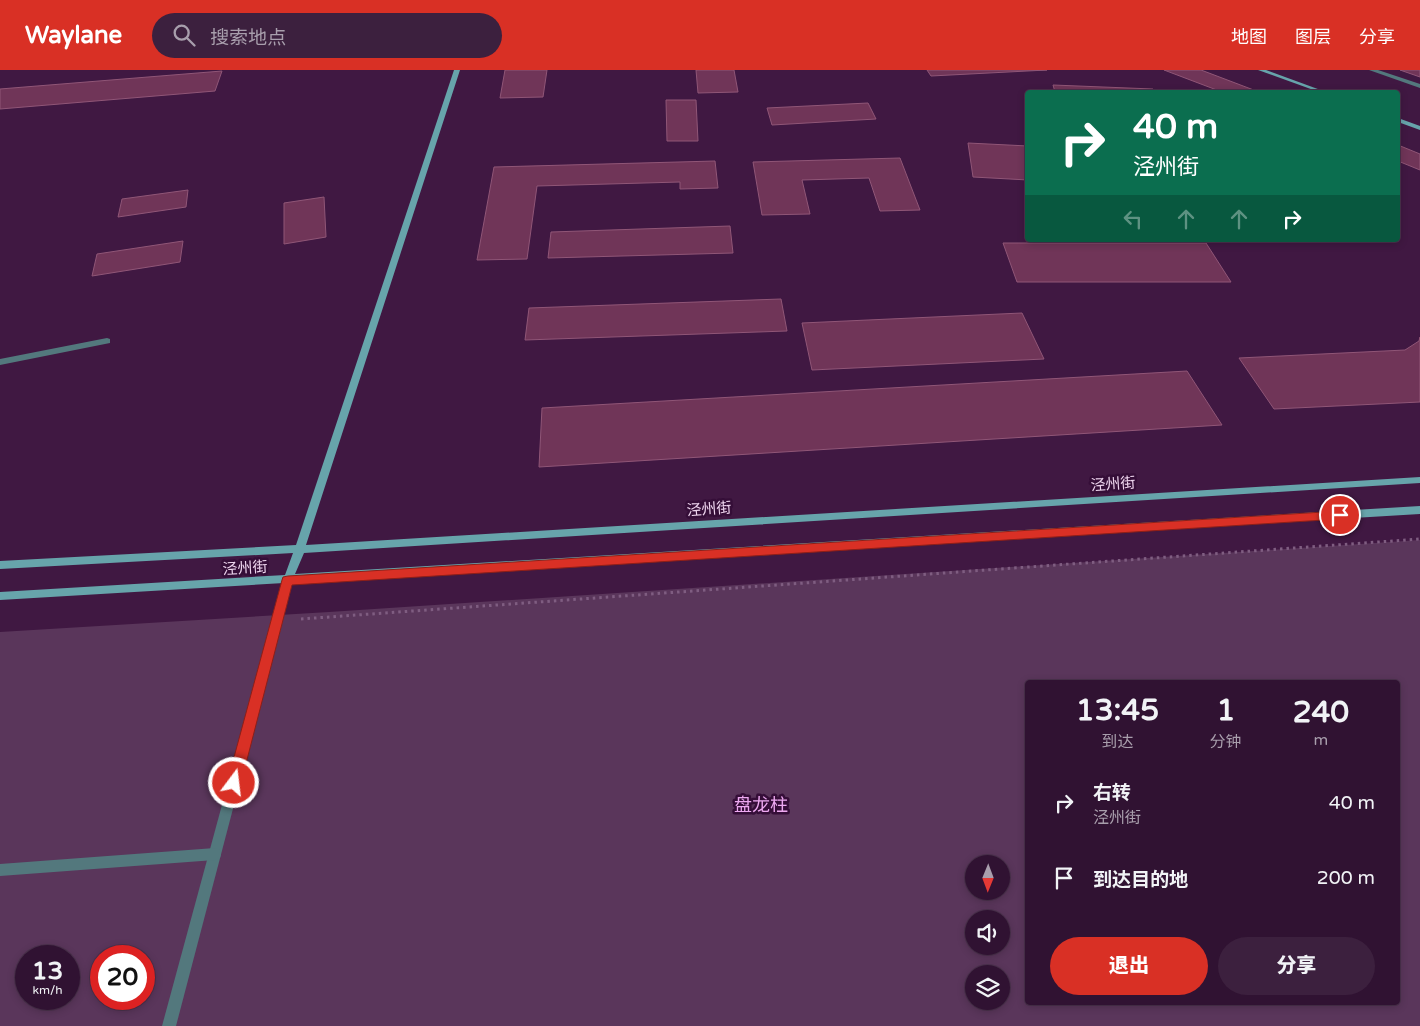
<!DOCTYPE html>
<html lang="zh">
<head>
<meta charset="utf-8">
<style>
  :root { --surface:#301232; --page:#3c203e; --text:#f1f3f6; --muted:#a89eac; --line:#4b324d; --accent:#d93025 }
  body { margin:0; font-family:"Varela Round","Noto Sans SC",sans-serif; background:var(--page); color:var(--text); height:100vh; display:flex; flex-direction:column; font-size:19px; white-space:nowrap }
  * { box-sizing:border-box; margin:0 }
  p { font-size:16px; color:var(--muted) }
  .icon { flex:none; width:28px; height:28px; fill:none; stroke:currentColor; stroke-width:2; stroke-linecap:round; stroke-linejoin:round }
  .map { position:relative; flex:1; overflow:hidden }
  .details { position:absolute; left:1025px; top:610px; width:375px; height:325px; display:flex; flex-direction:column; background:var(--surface); border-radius:5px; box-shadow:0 2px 8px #0003,0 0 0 1px var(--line) }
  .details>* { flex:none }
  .banner { position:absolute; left:1025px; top:20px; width:375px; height:152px; border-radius:5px; box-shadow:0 2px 8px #0003,0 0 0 1px var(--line); background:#0b6e4f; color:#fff; overflow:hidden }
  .needle { width:32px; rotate:181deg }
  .fabs { position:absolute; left:965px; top:785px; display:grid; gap:10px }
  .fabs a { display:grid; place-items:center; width:45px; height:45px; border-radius:50%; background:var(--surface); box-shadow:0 2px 8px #0003,0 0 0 1px var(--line); font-size:25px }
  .speed { position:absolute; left:15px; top:875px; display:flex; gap:10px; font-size:25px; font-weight:700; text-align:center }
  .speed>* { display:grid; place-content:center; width:65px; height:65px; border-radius:50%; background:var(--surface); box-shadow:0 2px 8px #0003,0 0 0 1px var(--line); line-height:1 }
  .speed small { font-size:12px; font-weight:400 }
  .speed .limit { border:8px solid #d22; background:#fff; color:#111 }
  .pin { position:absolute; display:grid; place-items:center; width:42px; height:42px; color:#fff; margin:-21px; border:2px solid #fff; border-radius:50%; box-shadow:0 1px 5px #0007 }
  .me { position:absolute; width:55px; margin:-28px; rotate:15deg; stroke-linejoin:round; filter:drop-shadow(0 0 4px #0008) }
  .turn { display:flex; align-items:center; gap:18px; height:105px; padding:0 25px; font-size:22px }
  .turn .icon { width:65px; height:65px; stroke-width:2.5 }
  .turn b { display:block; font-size:35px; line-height:42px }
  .lanes { display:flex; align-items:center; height:48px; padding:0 25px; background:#0003; justify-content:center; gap:25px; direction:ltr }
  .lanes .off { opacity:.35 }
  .eta { display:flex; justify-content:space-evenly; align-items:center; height:85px; text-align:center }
  .eta b { font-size:30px; font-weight:800; line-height:35px }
  .button { display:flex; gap:10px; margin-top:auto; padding:10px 25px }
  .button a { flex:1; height:58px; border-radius:30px; background:var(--accent); color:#fff; font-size:20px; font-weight:800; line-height:58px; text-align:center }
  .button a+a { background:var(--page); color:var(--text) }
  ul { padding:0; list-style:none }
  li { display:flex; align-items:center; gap:15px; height:75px; padding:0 25px }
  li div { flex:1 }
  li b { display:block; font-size:19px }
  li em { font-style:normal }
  header { display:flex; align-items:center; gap:30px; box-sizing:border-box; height:70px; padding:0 25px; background:var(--accent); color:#fff }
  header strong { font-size:24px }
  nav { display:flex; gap:28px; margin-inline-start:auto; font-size:18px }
  .search { width:350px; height:45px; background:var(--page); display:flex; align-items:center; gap:12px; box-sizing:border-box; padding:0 18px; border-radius:28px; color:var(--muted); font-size:19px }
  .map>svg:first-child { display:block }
  .green { fill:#5a365b; fill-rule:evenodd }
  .building { fill:#703558; stroke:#905677 }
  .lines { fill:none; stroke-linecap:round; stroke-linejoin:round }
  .path { stroke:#7f5d81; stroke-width:3; stroke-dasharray:2.5 4; stroke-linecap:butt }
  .lane { fill:#53787d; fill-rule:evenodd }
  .street { fill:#53787d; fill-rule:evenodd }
  .secondary { fill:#67a4ab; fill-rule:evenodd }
  .route { fill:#d93025; stroke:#8d1f18 }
  .labels { text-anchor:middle; stroke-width:5; stroke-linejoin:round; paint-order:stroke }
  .street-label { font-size:15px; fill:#efd6ef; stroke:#350e38 }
  .near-park-label { font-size:18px; fill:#eea9f1; stroke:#350e38 }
</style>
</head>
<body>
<header>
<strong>Waylane</strong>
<div class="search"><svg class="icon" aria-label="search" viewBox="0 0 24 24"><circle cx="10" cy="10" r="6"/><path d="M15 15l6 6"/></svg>搜索地点</div>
<nav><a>地图</a><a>图层</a><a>分享</a></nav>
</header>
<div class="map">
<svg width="1420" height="956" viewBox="0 0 1420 956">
  <rect width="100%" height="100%" fill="#401842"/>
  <path class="green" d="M1420 470V956H0V562L329 542ZM1028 612H1398V932H1028ZM974 794H1001V821H974ZM974 849H1001V876H974ZM26 886H69V929H26ZM101 886H144V929H101ZM974 904H1001V931H974Z"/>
  <g class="building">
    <path d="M505 0H547L543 27 500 28Z"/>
    <path d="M696 0H734L738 22 698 23Z"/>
    <path d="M927 0H1047L931 6Z"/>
    <path d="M1164 0H1201L1259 22H1222Z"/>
    <path d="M1400 0H1420V7Z"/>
    <path d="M222 1 215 21 0 39V19Z"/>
    <path d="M1053 15 1153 19 1154 22H1055Z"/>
    <path d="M666 30H696L698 71H667Z"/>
    <path d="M868 33 876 49 772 55 767 38Z"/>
    <path d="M968 73 1028 76V110L973 107Z"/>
    <path d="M1398 75 1420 84V100L1398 91Z"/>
    <path d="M900 88 920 140 880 141 869 108 802 110 810 144 762 145 753 92Z"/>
    <path d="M715 91 718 118 680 119V112L537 116 527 189 477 190 494 97Z"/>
    <path d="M188 120 186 137 118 147 122 129Z"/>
    <path d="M324 127 326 167 284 174V133Z"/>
    <path d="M730 156 733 183 548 188 551 162Z"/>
    <path d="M183 171 180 192 92 206 97 184Z"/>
    <path d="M1003 173H1206L1231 212H1017Z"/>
    <path d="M781 229 787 261 525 270 529 238Z"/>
    <path d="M1022 243 1044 289 812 300 802 253Z"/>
    <path d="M1420 267V332L1274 339 1239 288 1405 280 1419 271Z"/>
    <path d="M1187 301 1222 355 539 397 542 338Z"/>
  </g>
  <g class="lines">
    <path class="path" d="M301 549 1420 469"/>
    <g class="lane">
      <path d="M107 268 110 269V273L0 295V289Z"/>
      <path d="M288 506 292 507 293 510 176 956H162L283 510 284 507Z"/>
    </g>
    <g class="street">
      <path d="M1369 0H1378L1420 14V18Z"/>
      <path d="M215 778 220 780 221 784 220 788 215 790 0 806V794Z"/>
    </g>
    <g class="secondary">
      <path d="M454 0H460L306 475 1420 407V413L304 483 295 504 1420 436V444L292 512 288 514 284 513 0 530V522L285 505 293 483 0 499V491L296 475Z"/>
      <path d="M1258 0H1266L1326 22H1319Z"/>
      <path d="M1398 48 1420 56V60L1398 52Z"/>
    </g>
  </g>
  <path class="route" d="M1340 441 1346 445 1340 449 292 515 241 713 238 717 234 719 229 717 227 713 282 510 283 507 288 506Z"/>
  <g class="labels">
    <g class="street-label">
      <text transform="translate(1113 414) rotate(-4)" y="5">泾州街</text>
      <text transform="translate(709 439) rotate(-4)" y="5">泾州街</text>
      <text transform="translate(245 498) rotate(-3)" y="5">泾州街</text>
    </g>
    <g class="near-park-label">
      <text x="761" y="741">盘龙柱</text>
    </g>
  </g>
</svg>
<div class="fabs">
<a><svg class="needle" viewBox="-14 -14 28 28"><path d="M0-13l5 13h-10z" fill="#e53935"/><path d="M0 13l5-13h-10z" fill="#a89eac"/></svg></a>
<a><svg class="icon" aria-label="sound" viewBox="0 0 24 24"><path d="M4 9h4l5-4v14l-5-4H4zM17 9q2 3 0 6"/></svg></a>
<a><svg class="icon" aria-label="layers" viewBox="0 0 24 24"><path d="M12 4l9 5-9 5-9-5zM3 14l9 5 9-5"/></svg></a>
</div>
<div class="speed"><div>13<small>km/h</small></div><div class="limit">20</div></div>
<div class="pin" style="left:1340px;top:445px;background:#d93025"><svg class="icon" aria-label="arrive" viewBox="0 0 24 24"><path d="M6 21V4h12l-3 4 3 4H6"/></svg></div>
<svg class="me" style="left:234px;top:713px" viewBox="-20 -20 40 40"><circle r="17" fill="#d93025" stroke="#fff" stroke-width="3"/><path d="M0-11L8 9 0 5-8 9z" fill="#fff"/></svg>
<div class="banner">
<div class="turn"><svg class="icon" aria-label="right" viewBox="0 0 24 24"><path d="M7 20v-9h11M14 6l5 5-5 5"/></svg><div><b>40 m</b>泾州街</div></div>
<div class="lanes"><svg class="icon off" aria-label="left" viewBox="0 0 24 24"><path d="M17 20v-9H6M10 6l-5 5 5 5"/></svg><svg class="icon off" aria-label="ahead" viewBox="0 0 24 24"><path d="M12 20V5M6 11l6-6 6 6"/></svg><svg class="icon off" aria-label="ahead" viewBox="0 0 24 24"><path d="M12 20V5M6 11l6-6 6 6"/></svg><svg class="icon" aria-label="right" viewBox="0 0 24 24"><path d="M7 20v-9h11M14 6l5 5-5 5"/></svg></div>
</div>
<section class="details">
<div class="eta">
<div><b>13:45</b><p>到达</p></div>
<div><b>1</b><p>分钟</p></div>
<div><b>240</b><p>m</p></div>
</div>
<ul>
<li><svg class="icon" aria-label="right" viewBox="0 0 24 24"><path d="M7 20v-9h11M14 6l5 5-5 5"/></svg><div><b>右转</b><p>泾州街</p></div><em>40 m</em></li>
<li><svg class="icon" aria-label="arrive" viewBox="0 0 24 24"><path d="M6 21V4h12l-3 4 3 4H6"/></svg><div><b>到达目的地</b></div><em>200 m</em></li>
</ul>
<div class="button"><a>退出</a><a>分享</a></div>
</section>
</div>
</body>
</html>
